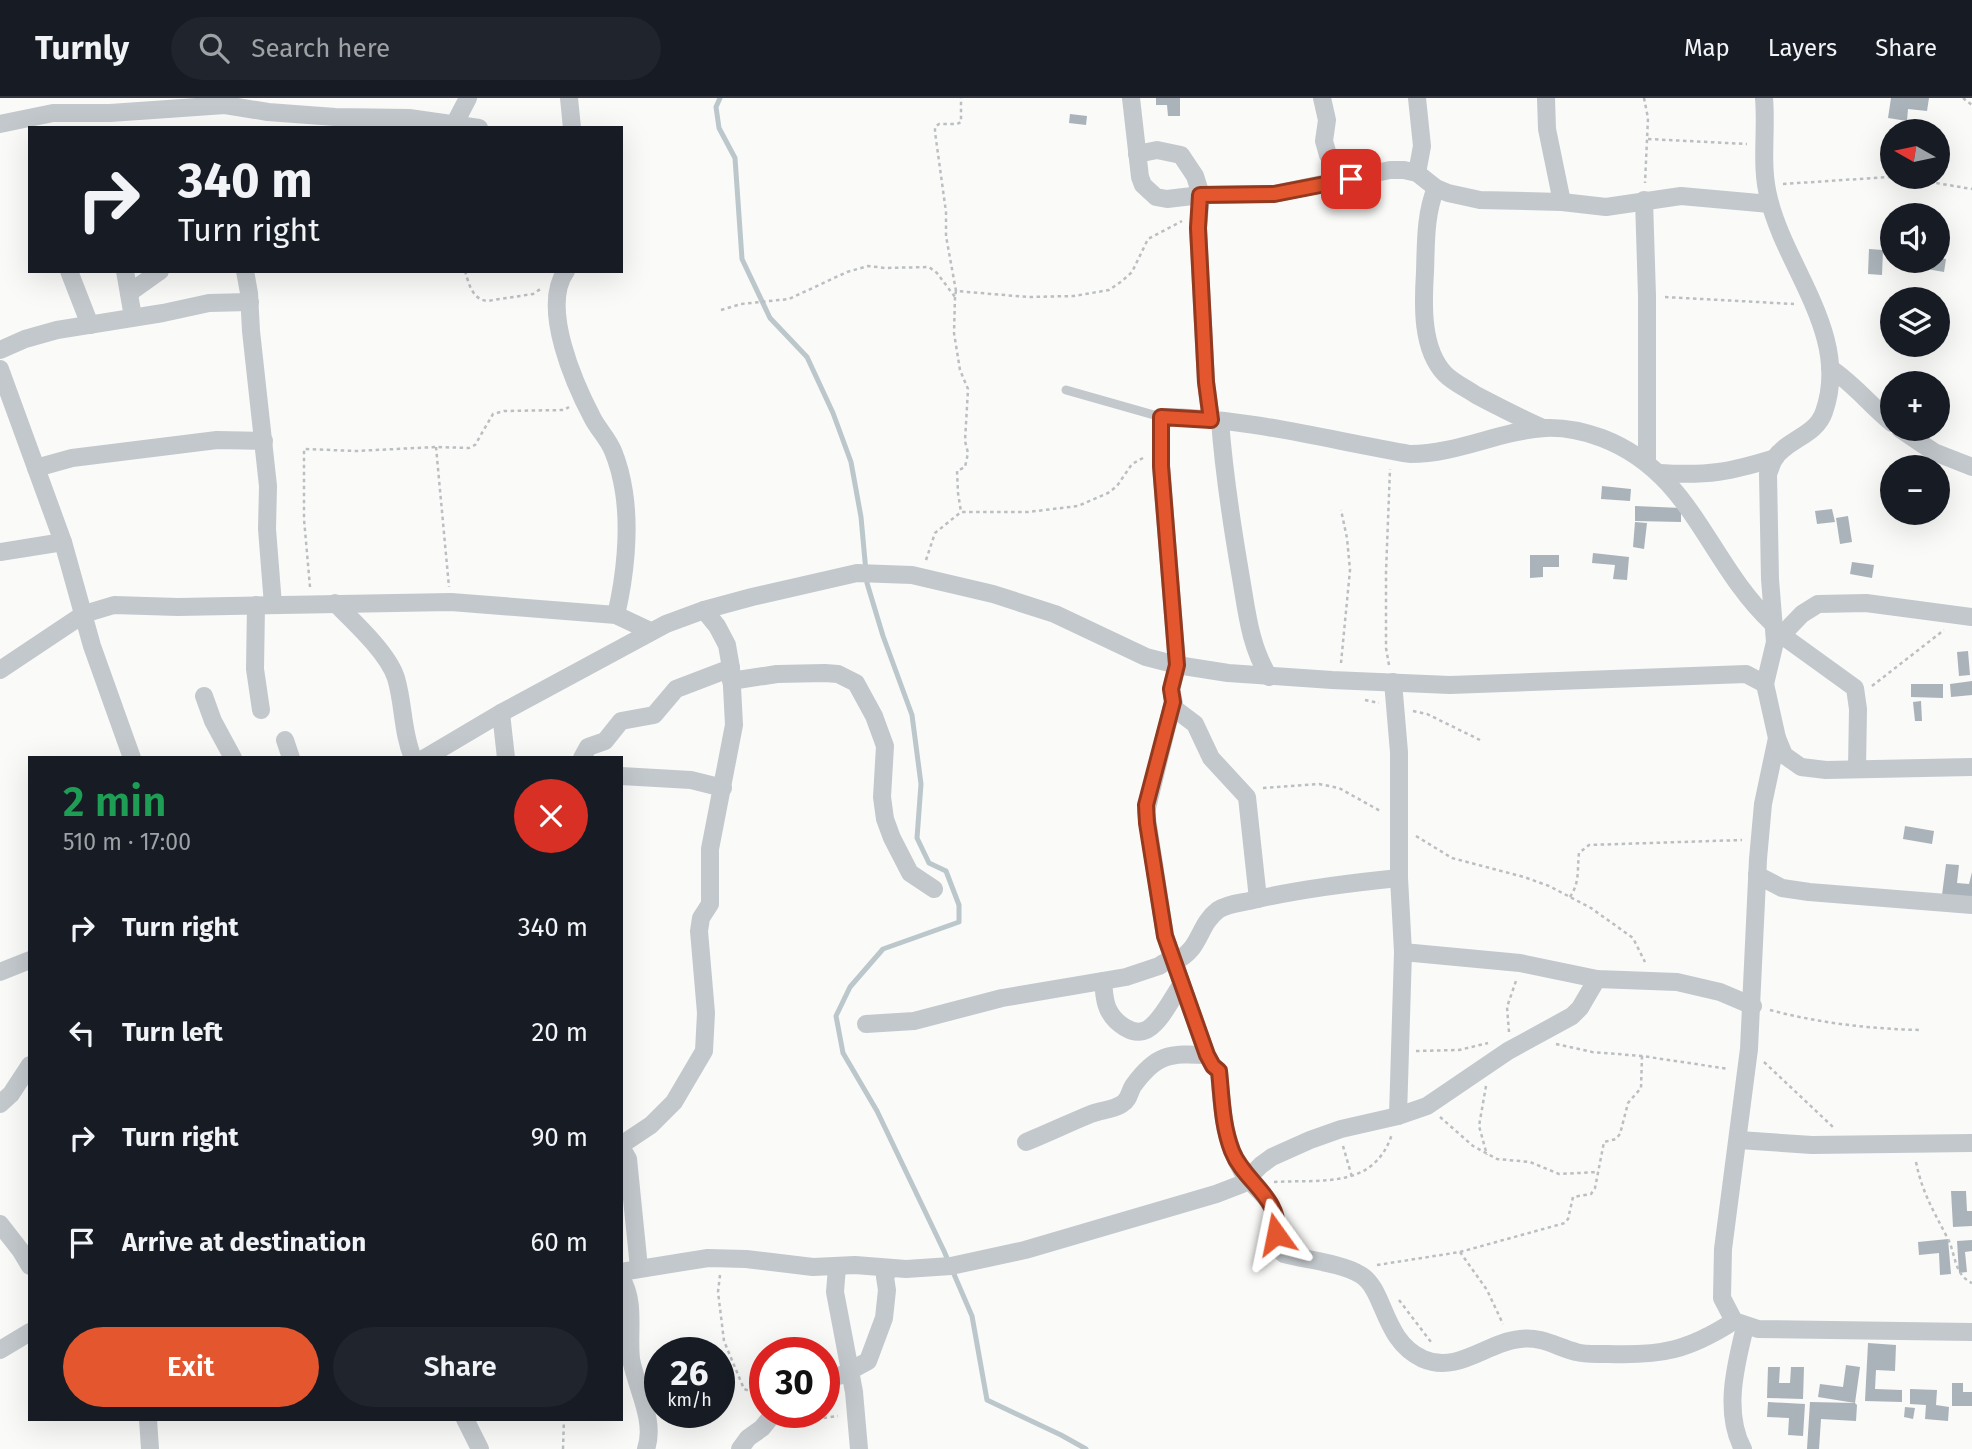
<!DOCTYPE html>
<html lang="en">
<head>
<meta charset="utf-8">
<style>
  :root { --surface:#171b24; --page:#20242c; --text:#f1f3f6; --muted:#9ea1a6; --line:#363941; --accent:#e4572e }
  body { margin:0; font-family:"Fira Sans",sans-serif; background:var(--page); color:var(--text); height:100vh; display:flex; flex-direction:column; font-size:26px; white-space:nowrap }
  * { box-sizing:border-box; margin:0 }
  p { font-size:23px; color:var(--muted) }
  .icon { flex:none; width:38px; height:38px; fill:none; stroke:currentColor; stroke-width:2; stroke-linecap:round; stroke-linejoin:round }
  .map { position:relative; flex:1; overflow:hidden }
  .drawer { position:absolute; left:28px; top:658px; width:595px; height:665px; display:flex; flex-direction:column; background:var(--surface); border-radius:0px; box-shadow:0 7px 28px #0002 }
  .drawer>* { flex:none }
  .guide { position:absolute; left:28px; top:28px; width:595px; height:147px; border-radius:0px; box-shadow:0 7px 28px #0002; background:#171b24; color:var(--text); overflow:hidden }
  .needle { width:46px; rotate:279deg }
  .buttons { position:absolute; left:1880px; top:21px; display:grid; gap:14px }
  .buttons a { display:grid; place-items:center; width:70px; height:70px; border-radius:50%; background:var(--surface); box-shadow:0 7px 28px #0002; font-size:35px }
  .speed { position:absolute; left:644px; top:1239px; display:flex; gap:14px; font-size:35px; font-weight:700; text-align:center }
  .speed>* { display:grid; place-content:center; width:91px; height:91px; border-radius:50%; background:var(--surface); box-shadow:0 7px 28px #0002; line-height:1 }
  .speed small { font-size:18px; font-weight:400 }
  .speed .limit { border:10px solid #d22; background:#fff; color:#111 }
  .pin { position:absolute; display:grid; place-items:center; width:60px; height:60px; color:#fff; margin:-30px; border-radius:14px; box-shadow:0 4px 10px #0006 }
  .me { position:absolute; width:77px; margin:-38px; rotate:348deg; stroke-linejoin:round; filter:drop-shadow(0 0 5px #0008) }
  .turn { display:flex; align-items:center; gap:24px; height:147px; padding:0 35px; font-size:32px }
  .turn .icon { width:91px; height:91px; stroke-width:2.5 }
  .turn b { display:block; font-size:49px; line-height:60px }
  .round { display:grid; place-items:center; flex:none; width:74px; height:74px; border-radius:37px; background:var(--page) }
  .overview { display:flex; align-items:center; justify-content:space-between; height:119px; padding:0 35px }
  h1 { font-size:42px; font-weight:600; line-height:52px; color:#1e9e55 }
  .primary-button { display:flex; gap:14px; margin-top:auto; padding:14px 35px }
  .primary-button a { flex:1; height:80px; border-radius:42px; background:var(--accent); color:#fff; font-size:28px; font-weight:600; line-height:80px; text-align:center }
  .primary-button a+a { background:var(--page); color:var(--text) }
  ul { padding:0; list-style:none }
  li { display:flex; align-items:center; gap:21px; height:105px; padding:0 35px }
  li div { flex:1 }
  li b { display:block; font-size:26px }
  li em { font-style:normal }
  header { display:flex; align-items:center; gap:42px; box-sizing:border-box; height:98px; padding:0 35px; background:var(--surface); border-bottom:2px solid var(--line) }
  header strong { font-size:33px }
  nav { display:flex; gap:38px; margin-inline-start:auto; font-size:24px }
  .search { width:490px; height:63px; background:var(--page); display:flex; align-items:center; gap:18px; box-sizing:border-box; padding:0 24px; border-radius:38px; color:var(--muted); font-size:26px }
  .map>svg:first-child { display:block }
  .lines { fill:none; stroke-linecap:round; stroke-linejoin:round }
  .stream { stroke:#bbc7cb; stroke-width:5 }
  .building { fill:#aab3b9 }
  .path { stroke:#bbbfc2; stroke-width:2.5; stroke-dasharray:3.5 3.5; stroke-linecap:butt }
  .service { stroke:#c3c8cc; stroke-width:9 }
  .minor { stroke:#c3c8cc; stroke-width:18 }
  .route-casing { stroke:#94391e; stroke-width:18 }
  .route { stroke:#e4572e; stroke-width:12 }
</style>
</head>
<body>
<header>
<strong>Turnly</strong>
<div class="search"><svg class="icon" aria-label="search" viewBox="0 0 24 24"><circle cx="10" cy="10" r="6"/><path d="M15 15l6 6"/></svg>Search here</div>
<nav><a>Map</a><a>Layers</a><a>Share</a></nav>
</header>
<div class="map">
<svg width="1972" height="1351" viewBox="0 0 1972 1351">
  <rect width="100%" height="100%" fill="#fafaf8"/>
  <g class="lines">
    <path class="stream" d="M720 0 716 9 719 30 735 60 742 161 770 220 807 259 833 315 851 364 861 419 867 485 883 538 912 617 921 686 917 740 929 765 946 773 959 807V824L883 851 850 889 836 918 843 955 877 1013 944 1153 972 1218 987 1302 1061 1337 1086 1351"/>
  </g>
  <g class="building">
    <path d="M1156 0H1180V18H1168L1167 7H1156Z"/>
    <path d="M1891 0H1929L1927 13 1908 11 1907 23 1888 20Z"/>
    <path d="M1070 16 1087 18 1086 27 1069 25Z"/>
    <path d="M1869 151 1883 152 1882 177 1868 176Z"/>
    <path d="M1937 160 1946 161 1944 174 1921 170 1922 163H1937Z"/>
    <path d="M1602 388 1631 391 1630 403 1601 401Z"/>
    <path d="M1635 408 1681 410V424L1635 423Z"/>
    <path d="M1832 411 1835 424 1817 426 1815 413Z"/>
    <path d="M1848 418 1852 444 1840 446 1836 420Z"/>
    <path d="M1635 424 1647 425 1644 451 1633 449Z"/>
    <path d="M1593 455 1629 459 1627 482 1613 481 1615 467 1592 465Z"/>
    <path d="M1530 457H1559V469H1543V479L1530 480Z"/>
    <path d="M1852 464 1874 467 1872 480 1850 476Z"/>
    <path d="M1968 553 1970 577 1959 578 1957 554Z"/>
    <path d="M1972 583V597L1951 599 1950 586Z"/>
    <path d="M1911 586H1943V600L1911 599Z"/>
    <path d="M1921 603 1922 623H1915L1913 604Z"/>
    <path d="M1905 728 1934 733 1932 746 1903 741Z"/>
    <path d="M1946 766 1959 767 1957 785 1969 786 1972 774V800L1942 797Z"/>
    <path d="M1951 1093H1966L1967 1113H1972V1128L1953 1129Z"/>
    <path d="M1948 1141 1951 1176 1940 1177 1939 1155 1919 1157 1918 1144Z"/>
    <path d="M1972 1142V1153L1965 1154 1967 1174 1959 1175 1957 1143Z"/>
    <path d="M1868 1245 1896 1247 1895 1273 1876 1272 1875 1291 1902 1292V1304L1865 1303Z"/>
    <path d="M1846 1267 1860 1269 1855 1305 1818 1299 1820 1286 1843 1289Z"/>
    <path d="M1768 1269H1780L1779 1285H1790L1791 1269H1804L1803 1301 1767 1300Z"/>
    <path d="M1952 1285H1963V1294H1972V1308H1952Z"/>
    <path d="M1910 1291 1937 1292 1936 1307 1949 1309 1948 1323 1925 1321 1926 1307 1910 1306Z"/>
    <path d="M1768 1304 1805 1306 1803 1338 1788 1337 1789 1320 1767 1319Z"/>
    <path d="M1810 1304 1855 1305 1857 1307 1856 1323 1821 1321 1819 1351H1807Z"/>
    <path d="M1905 1309 1915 1310 1913 1321 1904 1319Z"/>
  </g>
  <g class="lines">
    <g class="path">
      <path d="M1644 0 1648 20 1645 85"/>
      <path d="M1963 0 1972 7"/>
      <path d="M1648 41 1747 46"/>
      <path d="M1783 86 1889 79 1906 80 1972 91"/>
      <path d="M465 173C469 186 472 201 487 203L533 196 542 190"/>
      <path d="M956 193 946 138V114L935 34V29L939 26H957L961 24V0"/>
      <path d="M955 199 954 235 960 272 968 291 965 343 968 355 965 369 957 373 958 395 961 414"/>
      <path d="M1665 199 1794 206"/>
      <path d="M721 212 741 206 789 201 847 174 868 168 885 170 929 169 937 175 955 199 956 193 1028 199 1074 198 1109 192 1122 183 1132 174 1148 141 1182 123"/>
      <path d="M436 349 449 489"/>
      <path d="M926 462 935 435 961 414H1028L1078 408 1108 395 1117 388 1132 366 1143 360"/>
      <path d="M310 489 304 421V351L356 353 436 349 469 350 475 347 493 316 504 313 564 312 569 309"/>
      <path d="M1341 565 1350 472 1347 440 1341 412"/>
      <path d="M1389 567 1386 550V474L1390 371"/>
      <path d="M1872 588 1944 532"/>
      <path d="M1365 602 1379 605"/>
      <path d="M1413 613 1427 616 1480 642"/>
      <path d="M1263 690 1319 686 1339 690 1382 714"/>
      <path d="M1416 738 1452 760 1524 779 1549 788 1591 810 1633 840 1645 864"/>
      <path d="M1570 799C1580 784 1577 772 1579 755L1589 747 1742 742"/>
      <path d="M1770 912C1819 925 1870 931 1921 932"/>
      <path d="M1509 934 1507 909 1517 880"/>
      <path d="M1556 946 1592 954 1642 958 1729 971"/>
      <path d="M1416 953 1459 952 1488 945"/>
      <path d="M1764 964 1833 1029"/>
      <path d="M1486 988 1479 1028 1487 1057"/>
      <path d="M1440 1019 1473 1048 1497 1061 1530 1064 1559 1076 1598 1074"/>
      <path d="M1343 1048 1352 1079"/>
      <path d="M1916 1064C1922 1094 1933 1112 1947 1139 1956 1155 1953 1176 1972 1185"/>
      <path d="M1274 1084C1321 1081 1374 1092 1392 1036"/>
      <path d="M1460 1154 1487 1192 1503 1226"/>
      <path d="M1377 1167 1460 1154 1565 1125 1568 1121 1573 1099 1591 1096 1595 1090 1604 1044 1616 1041 1620 1036 1628 1005 1641 990 1642 958"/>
      <path d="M720 1177 718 1194 724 1243 744 1291 765 1299"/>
      <path d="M1399 1202 1431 1244"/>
      <path d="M792 1314 803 1322"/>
      <path d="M789 1325 838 1318"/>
      <path d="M563 1351 564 1321"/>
    </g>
    <path class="service" d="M1066 292 1161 319"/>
    <g class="minor">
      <path d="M569 0 572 30"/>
      <path d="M1131 0 1140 79 1143 87 1156 99 1167 101 1201 97 1274 96 1390 72H1404L1417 75 1436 90 1448 95 1480 102 1562 104 1606 109 1681 98 1770 106"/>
      <path d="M1322 0 1327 22 1324 43 1328 57 1333 66 1351 81"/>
      <path d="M1546 0 1547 31 1562 104"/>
      <path d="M1764 0C1767 34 1760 68 1769 101 1786 171 1851 238 1824 314 1816 338 1787 341 1774 361 1772 365 1770 371 1768 376L1770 481 1775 544 1765 586"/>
      <path d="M455 25 468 0"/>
      <path d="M0 26 53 15H110L225 7 268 14 335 19 409 20 479 30"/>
      <path d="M1137 56 1157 52 1181 57 1195 78 1201 97 1198 130 1206 284 1211 322"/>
      <path d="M1417 75 1422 48 1417 0"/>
      <path d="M1436 90C1425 116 1426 146 1425 174 1423 206 1421 251 1445 276 1454 285 1466 290 1476 297 1499 309 1520 320 1543 330"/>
      <path d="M1644 102 1647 198V364"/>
      <path d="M69 173 90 227"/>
      <path d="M125 173 133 219"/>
      <path d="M245 173 249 195 251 233 268 388 267 431 273 507"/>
      <path d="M566 173C540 209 575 287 593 321 599 332 608 341 613 353 618 365 622 381 624 394 630 433 625 479 616 517"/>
      <path d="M129 195 160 173"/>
      <path d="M0 252 25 241 57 232 163 215 209 205 250 204"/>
      <path d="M1830 270C1854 286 1870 307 1892 325"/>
      <path d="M0 271 63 444 92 548 132 660"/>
      <path d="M1220 323C1224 376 1232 428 1241 480 1247 515 1250 548 1269 579"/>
      <path d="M1900 331 1934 354 1972 369"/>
      <path d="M36 370 72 360 217 342 264 343"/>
      <path d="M1660 375C1708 378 1730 374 1775 360"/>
      <path d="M0 454 63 444"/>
      <path d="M335 505C354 524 388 555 396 580 404 607 402 634 413 660"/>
      <path d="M256 507 255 571 261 612"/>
      <path d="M1783 538 1855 590 1858 611 1857 671"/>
      <path d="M1775 544 1802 516 1818 506 1866 505 1972 519"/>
      <path d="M0 572 84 516 114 507 178 509 451 504 616 517 650 533"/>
      <path d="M731 583 777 576 825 575 838 576 856 585 874 618 885 648 882 699 885 721 892 740 910 775 934 791"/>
      <path d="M1393 584 1399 654V780L1403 854 1398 1018"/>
      <path d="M204 598 213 623 233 660"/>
      <path d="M1173 604 1146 714 1165 838 1207 957 1213 968 1219 973C1222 1009 1223 1042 1242 1073 1252 1089 1268 1097 1275 1116 1280 1131 1269 1146 1284 1156 1306 1162 1342 1165 1361 1177 1386 1193 1382 1242 1423 1261 1458 1276 1487 1244 1520 1241 1541 1238 1557 1249 1576 1254 1586 1257 1598 1256 1608 1256 1662 1258 1689 1252 1734 1223"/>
      <path d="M501 615 506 660"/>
      <path d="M1777 640 1763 706 1758 761 1749 951 1723 1151 1722 1200 1734 1223 1758 1231 1972 1234"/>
      <path d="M285 642 291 660"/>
      <path d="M425 660 501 615 666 526 704 512 752 499 857 475 912 477 993 496 1055 516 1146 559 1177 567 1228 575 1332 582 1450 587 1746 576 1765 586 1777 640 1784 657 1801 669 1826 672 1972 669"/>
      <path d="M582 660 588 649 605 643 621 623 654 617 676 591 731 570"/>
      <path d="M621 678 691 682 723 690"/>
      <path d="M1757 777 1782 790 1809 794 1972 807"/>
      <path d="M1258 801 1247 699 1211 660 1195 626 1175 611 1171 591 1177 567 1161 368V319C1245 319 1328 342 1410 356 1457 356 1499 333 1545 330 1566 329 1583 333 1602 340 1693 375 1707 464 1772 525"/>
      <path d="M1403 854 1520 865 1597 881 1677 884 1720 894 1753 908"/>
      <path d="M1174 864C1202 851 1197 828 1218 812 1227 806 1239 805 1249 803 1298 791 1349 785 1399 780"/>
      <path d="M0 874 30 862"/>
      <path d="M1103 883C1104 892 1104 903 1108 911 1114 924 1133 940 1148 931 1162 922 1172 900 1181 887"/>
      <path d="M866 926 914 923 1002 900 1126 879 1159 868 1172 860"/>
      <path d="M0 1006 11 996 30 967"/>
      <path d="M1739 1042 1812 1047 1972 1045"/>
      <path d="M1026 1044C1048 1035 1069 1025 1091 1016 1101 1012 1113 1012 1122 1006 1129 1002 1129 995 1133 988 1156 956 1169 955 1207 957"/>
      <path d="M621 1047 651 1027 674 1004 704 953 706 915 699 833 701 820 710 806V751L734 627 731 570 727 547 717 528 704 512"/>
      <path d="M621 1049 628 1061 639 1170"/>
      <path d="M0 1126 21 1153 30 1168"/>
      <path d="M837 1169 835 1194 854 1294 859 1351"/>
      <path d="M621 1174 708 1160 746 1161 813 1169 855 1167 906 1171 951 1168 1025 1152 1216 1096 1242 1086 1261 1067 1272 1059 1310 1042 1341 1031 1398 1018 1427 1008 1508 953 1572 918 1580 910 1597 881"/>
      <path d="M621 1180C636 1204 628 1234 631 1261 636 1289 656 1323 646 1351"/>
      <path d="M0 1252 30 1234"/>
      <path d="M824 1283 844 1276 868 1263 884 1220 887 1192 885 1179 890 1170"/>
      <path d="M148 1321 150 1351"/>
      <path d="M465 1321 480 1351"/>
      <path d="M740 1351 748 1340 762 1330 775 1314"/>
      <path d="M1743 1351C1723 1314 1736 1266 1745 1229"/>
    </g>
  </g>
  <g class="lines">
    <defs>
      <path id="route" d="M1276 1136C1282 1100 1244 1084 1232 1053 1222 1027 1222 1001 1219 973L1213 968 1207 957 1165 838 1147 725 1146 707 1173 604 1171 591 1177 567 1161 368V319L1211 322 1206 284 1198 130 1200 97 1274 96 1351 81"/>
    </defs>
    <use href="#route" class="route-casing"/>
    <use href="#route" class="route"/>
  </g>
</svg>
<div class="buttons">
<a><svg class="needle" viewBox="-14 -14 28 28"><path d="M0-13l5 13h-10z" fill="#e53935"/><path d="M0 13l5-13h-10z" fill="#9ea1a6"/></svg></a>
<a><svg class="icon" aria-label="sound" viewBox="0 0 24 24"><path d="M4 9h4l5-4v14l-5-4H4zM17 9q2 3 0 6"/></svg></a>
<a><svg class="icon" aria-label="layers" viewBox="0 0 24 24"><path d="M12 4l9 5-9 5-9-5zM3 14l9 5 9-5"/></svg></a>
<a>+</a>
<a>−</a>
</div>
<div class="speed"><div>26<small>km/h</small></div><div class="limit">30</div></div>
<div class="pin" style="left:1351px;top:81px;background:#d93025"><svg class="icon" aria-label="arrive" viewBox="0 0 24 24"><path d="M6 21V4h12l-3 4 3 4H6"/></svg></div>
<svg class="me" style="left:1276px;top:1136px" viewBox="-20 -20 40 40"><path d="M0-17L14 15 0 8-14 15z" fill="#e4572e" stroke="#fff" stroke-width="4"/></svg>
<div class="guide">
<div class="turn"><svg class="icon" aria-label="right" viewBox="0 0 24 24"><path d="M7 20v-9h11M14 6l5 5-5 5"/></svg><div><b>340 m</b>Turn right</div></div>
</div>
<section class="drawer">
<div class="overview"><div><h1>2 min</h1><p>510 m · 17:00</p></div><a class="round" style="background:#d93025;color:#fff"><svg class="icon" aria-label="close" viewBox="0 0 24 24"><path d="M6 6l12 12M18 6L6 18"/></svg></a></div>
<ul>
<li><svg class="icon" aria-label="right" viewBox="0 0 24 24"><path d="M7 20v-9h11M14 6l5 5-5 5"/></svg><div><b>Turn right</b></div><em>340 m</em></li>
<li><svg class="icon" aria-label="left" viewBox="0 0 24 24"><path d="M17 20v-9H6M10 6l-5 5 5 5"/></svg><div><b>Turn left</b></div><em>20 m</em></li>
<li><svg class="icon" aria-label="right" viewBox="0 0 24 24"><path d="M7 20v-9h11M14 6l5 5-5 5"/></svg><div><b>Turn right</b></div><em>90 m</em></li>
<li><svg class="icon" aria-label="arrive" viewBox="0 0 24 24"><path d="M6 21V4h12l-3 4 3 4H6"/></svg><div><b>Arrive at destination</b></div><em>60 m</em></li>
</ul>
<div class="primary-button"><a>Exit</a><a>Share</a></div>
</section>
</div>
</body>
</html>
